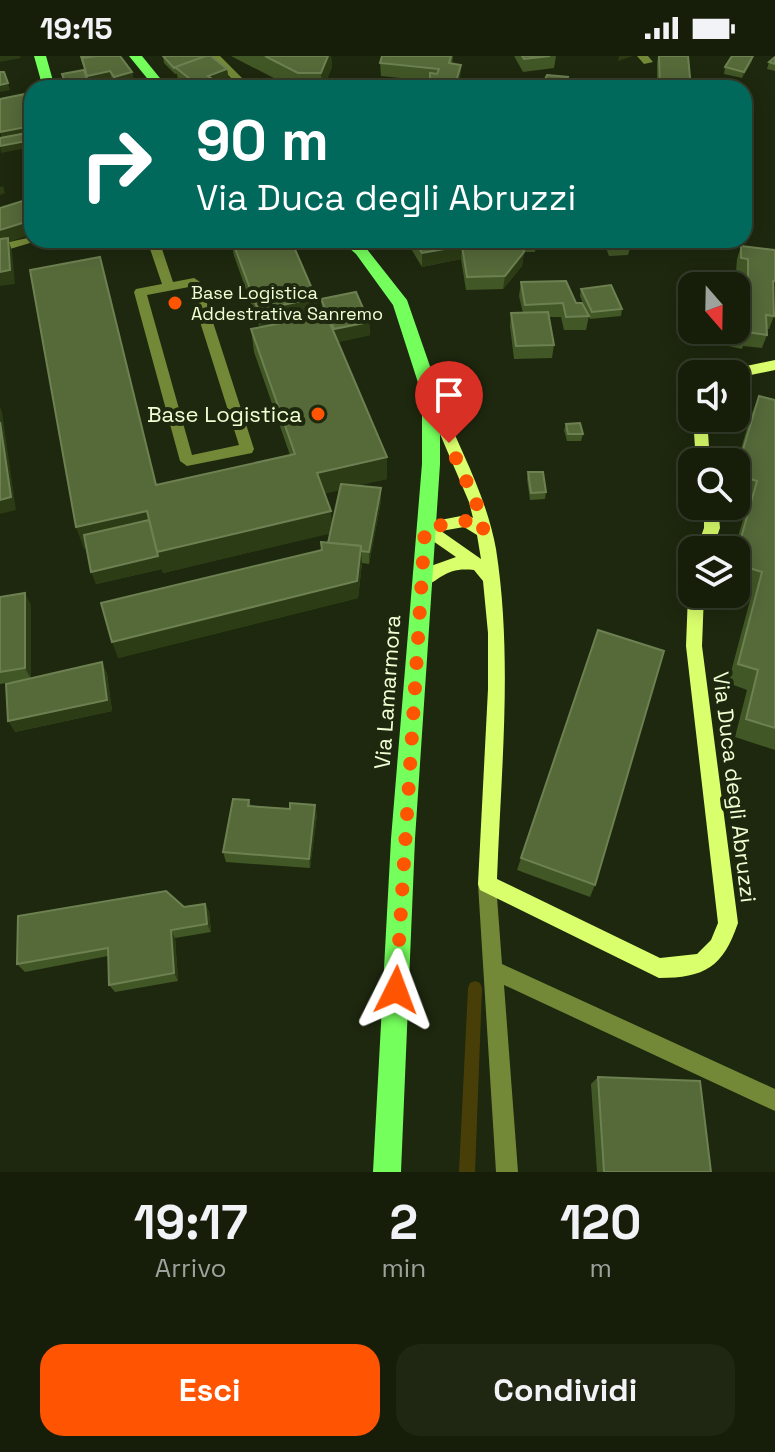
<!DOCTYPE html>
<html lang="it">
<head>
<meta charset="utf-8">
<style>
  :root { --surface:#161e0a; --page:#1f2713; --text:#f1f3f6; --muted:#9ea29c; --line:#353c2b; --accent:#ff5401 }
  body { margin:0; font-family:"Space Grotesk",sans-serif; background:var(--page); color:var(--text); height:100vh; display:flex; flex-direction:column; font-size:30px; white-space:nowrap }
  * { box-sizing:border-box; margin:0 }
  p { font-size:26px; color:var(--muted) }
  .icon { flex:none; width:44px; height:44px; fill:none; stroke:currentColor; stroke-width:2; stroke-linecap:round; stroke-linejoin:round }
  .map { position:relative; height:1116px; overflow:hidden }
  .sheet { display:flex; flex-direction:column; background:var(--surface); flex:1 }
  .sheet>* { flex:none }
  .guide { position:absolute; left:24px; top:24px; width:728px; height:168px; border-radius:24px; box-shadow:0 4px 20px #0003,0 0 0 2px var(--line); background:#00695c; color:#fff; overflow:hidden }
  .needle { width:52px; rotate:160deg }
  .buttons { position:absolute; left:678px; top:216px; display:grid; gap:16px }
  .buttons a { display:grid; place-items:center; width:72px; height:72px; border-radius:16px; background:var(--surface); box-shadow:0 4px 20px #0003,0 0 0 2px var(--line); font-size:40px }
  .pin { position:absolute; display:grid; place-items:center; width:68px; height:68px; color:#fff; margin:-82px -34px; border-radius:50% 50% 50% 0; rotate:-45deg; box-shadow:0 0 8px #0007 }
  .pin .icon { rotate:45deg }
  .me { position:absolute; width:88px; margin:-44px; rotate:3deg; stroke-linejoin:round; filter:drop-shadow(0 0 6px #0008) }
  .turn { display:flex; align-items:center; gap:28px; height:168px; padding:0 40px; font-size:36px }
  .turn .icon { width:104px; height:104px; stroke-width:2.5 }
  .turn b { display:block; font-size:56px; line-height:68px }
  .eta { display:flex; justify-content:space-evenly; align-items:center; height:136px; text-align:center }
  .eta b { font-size:48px; font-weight:800; line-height:56px }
  .primary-button { display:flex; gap:16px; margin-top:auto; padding:16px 40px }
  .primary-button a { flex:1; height:92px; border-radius:24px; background:var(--accent); color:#fff; font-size:32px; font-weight:800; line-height:92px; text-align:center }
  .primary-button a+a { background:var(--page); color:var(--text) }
  .status { display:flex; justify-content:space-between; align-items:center; height:56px; padding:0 40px; background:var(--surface); direction:ltr }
  .status svg { height:22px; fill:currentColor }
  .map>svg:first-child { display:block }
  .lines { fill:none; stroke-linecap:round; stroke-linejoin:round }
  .stream { fill:#483f08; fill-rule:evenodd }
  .lane { fill:#748937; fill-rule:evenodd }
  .street { fill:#748937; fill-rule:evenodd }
  .secondary { fill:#daff6c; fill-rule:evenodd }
  .primary { fill:#75ff5c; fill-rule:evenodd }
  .wall { fill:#425726; fill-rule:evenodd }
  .shaded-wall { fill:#2c3c15 }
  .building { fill:#556939; stroke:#6d8051; stroke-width:2 }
  .route { stroke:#ff5401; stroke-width:14; stroke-dasharray:0 25.2 }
  .poi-dot { fill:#ff5401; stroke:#1e280e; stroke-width:3 }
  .labels { text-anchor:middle; stroke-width:8; stroke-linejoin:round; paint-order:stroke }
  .far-poi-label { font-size:18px; fill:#f1ffd5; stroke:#1e280e; text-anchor:start }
  .poi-label { font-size:22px; fill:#f1ffd5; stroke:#1e280e; text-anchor:end }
  .street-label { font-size:22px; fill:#f1ffd5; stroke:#1e280e }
</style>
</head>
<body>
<div class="status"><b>19:15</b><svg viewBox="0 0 49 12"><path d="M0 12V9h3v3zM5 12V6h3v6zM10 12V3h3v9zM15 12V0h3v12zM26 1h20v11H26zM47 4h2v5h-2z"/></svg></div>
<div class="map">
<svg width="775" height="1116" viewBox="0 0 775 1116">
  <rect width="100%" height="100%" fill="#1e280e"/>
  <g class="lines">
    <path class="stream" d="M475 925 480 927 482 932 475 1116H459L468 932 470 927Z"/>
    <path class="lane" d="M147 184H159L173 226 194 222 200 226 254 393 252 397 187 410 180 405 134 236 136 233 162 228ZM189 231 239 389 192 399 147 239Z"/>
    <g class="street">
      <path d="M209 0H220L252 32H241Z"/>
      <path d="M637 0H648L653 6 644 8Z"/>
      <path d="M32 181V184H40L0 196V188Z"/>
      <path d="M487 819 494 822 496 828 502 908 775 1033V1055L504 929 518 1116H496L478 828 480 822Z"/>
    </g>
    <g class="secondary">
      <path d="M775 304V314L736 322V318H725L732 313Z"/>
      <path d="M433 340 440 345C460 393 487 442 496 493 513 602 501 714 497 823L660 902 697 898 711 884 718 867 686 590 688 538 692 533V538H704L702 590 738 867C723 911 705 922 659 922L480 834 478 828 488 633V577L483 525 474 514C445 511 443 523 421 532L415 530 413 526 428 511 456 501 420 476 417 472 420 468 466 459 473 462 469 446 426 345ZM464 471 477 479 481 503 441 475Z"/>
      <path d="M693 362H707L710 406H696Z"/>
      <path d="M704 450H718L720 472 712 494H696L704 472Z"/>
    </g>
    <g class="primary">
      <path d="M34 0H46L55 32H43Z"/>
      <path d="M129 0H142L168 32H155Z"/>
      <path d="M340 184H356L366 192 407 244 440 339V408L415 783 401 1116H373L391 783 422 408V339L393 249 356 198Z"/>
    </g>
  </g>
  <g class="wall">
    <path d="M80 0 132 16 135 29 124 32H116L113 28 95 32H64L87 23Z"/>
    <path d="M163 0 227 13 229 26 220 29 224 32H182V27L178 24 177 18H175L164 7Z"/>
    <path d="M231 0H331L332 11 323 32H293Z"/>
    <path d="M382 0H453L452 8 461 9 460 22 457 32H429V25L381 20 380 7Z"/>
    <path d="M514 0H556L554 12 523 16Z"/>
    <path d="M658 0H688L691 32H657V8Z"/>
    <path d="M753 0 751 7 742 22 724 18 725 11Z"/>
    <path d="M775 1V15L767 13 769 6Z"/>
    <path d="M231 184 316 242 317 260 323 259 321 243 369 266 370 279 338 286 387 401V423L358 429 381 445 369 508 362 507 358 542 118 602 322 494 328 487 330 477 163 517 162 513 96 528 86 492 84 493 290 399 254 296 251 273 260 272 234 200ZM339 434 332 467 324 437Z"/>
    <path d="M410 184H537L535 196H524L522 210 503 233 466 234 461 203 422 211 410 191Z"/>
    <path d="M599 184H627L630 192 628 199 609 200 606 192H601Z"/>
    <path d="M741 190 775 194 774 260 769 273H767V279L762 292 743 290 742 293 706 285V279L696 278V274H736V230H708L710 223 718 224 720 218 743 220V217L736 216 737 203Z"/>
    <path d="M521 226 576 247 589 260 586 274H564L561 261H549L554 289 552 302 514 303 510 270 511 257H523L519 240Z"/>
    <path d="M581 233 622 253 621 260 590 263 580 240Z"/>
    <path d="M759 340 775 344V694L735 681 747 634 728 627 752 537 736 532V494H734L748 447 736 443V410L750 362Z"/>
    <path d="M566 368 583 378 581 385H567L564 374Z"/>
    <path d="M528 416 546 436 545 443 530 444 527 423Z"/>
    <path d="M0 541 31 549V622L102 606 107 618 112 655 15 676 12 626 0 628Z"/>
    <path d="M249 744 251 750 290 753 317 758 310 812 226 806 223 796Z"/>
    <path d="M521 802 595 829 590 841 517 814Z"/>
    <path d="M205 848 209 856 211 876 175 882 178 925 115 936 109 929 108 900 25 916 17 908 184 851Z"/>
    <path d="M598 1021 711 1116H597L591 1028Z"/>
  </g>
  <g class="shaded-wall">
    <path d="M0 0H20L21 2 0 6Z"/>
    <path d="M328 0H331L332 11 323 32H322L321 17Z"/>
    <path d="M619 0H633L618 5Z"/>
    <path d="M753 0 751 7 742 22 744 16Z"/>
    <path d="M461 9 460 22 457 32H454Z"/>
    <path d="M227 13 229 26 212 32 208 20Z"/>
    <path d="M110 15 113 28 90 32 87 20Z"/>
    <path d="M132 16 135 29 124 32H117L114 21Z"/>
    <path d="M8 27 10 34 0 36V29Z"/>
    <path d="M32 70V91L1 97 0 90 4 89 0 76Z"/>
    <path d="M3 130 5 137 0 139V131Z"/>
    <path d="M32 158V178L9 186 12 195 15 228 0 230V174Z"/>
    <path d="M462 190 461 203 422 211V197Z"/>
    <path d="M524 196 522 210 503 233 505 220Z"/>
    <path d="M316 242 317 261 260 272 258 254Z"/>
    <path d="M369 266 370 279 335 287 334 273Z"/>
    <path d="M0 351 2 356 16 454 0 458Z"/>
    <path d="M387 401V423L319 439 317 417Z"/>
    <path d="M381 432V445L369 508V496Z"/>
    <path d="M147 455H331L333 477 163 517 162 513 96 528 91 516 153 477 84 493 76 471Z"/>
    <path d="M361 490 362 507 358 542 118 602 112 586Z"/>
    <path d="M25 537 31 549V623L25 612Z"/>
    <path d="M102 606 107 618 112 655 15 676 8 665Z"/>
    <path d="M315 749 317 758 310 812 309 803Z"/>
    <path d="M205 848 209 856 211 876 207 868Z"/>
    <path d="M171 874 175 882 178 925 174 917Z"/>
  </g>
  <g class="building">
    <path d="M81 0H97L82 2 84 9Z"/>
    <path d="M97 0H120L132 16 114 21 110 15 87 20 82 2Z"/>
    <path d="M163 0H206L174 12Z"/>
    <path d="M206 0H211L227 13 208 20 224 32H189L181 26 190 23 175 11Z"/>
    <path d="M265 0H328L321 17H298Z"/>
    <path d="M382 0H451L449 7 461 9 454 32 430 30V17L437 18 439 13 380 7Z"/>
    <path d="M522 0H550L524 3Z"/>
    <path d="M659 0H688L691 32H660Z"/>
    <path d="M732 0H753L744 16 725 11Z"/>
    <path d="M775 1V8L769 6Z"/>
    <path d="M84 14 90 32H64H67L62 18Z"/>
    <path d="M0 16H4L8 27 0 29Z"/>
    <path d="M547 19 568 21 565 32H541Z"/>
    <path d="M146 25 154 32H125Z"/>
    <path d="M246 28 248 32H232Z"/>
    <path d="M30 37 32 43V70L0 76V43Z"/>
    <path d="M32 76V84L0 90V82Z"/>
    <path d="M32 142V164L0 174V152Z"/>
    <path d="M8 182 10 214 0 216V183Z"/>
    <path d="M232 184H291L316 242 258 254Z"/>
    <path d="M414 184H522L524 196 505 220 467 221 462 190 422 197Z"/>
    <path d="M602 184H627L630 192 610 193 608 185Z"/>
    <path d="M741 190 775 194V225H773L774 260 766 259 767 279 746 276V280L720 274H736V230H710V223L720 224V218L748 221V203L741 202Z"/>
    <path d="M100 201 156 429 295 398 251 273 326 258 387 401 317 417 331 455 157 496 147 455 76 471 30 214Z"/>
    <path d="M566 225 576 247H582L589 260 566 261 563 247 525 249 521 226Z"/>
    <path d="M611 229 622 253 592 256 581 233Z"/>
    <path d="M356 236 369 266 334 273 321 243Z"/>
    <path d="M548 256 554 289 516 290 511 257Z"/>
    <path d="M759 340 775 344V672L746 663 758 614 738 608 762 516 736 508V500L757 425 736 419V417Z"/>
    <path d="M0 366 11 441 0 444Z"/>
    <path d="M580 367 583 378H568L566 368Z"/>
    <path d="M528 416H543L546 436 531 437Z"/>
    <path d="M341 428 381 432 369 496 361 495V490L328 487Z"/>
    <path d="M149 464 158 500 91 516 84 479Z"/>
    <path d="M321 486 361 490 357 525 112 586 101 547 322 494Z"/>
    <path d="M25 537V612L0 616V541Z"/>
    <path d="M598 574 664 595 595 829 521 802Z"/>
    <path d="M102 606 107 644 8 665 6 628Z"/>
    <path d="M233 743 249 744 248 750 290 753V747L315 749 309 803 223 796Z"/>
    <path d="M166 835 184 851 205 848 207 868 171 874 174 917 109 929 108 892 17 908 18 860Z"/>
    <path d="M598 1021 700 1025 711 1116H604Z"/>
  </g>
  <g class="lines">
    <path class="route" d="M396 934 425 472 466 465 484 476 476 446 449 387"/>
  </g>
  <g class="poi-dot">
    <circle cx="175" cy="247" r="8"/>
    <circle cx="318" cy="358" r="8"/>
  </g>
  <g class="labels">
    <g class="far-poi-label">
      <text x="191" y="243">Base Logistica<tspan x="191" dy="21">Addestrativa Sanremo</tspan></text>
    </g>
    <g class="poi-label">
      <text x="302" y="366">Base Logistica</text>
    </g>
    <g class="street-label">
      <text transform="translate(387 636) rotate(-86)" y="8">Via Lamarmora</text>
      <text transform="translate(735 731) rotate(83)" y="8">Via Duca degli Abruzzi</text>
    </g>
  </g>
</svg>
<div class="buttons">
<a><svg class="needle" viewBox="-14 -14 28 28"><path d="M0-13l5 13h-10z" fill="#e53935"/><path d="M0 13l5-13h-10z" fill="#9ea29c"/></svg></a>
<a><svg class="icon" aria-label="sound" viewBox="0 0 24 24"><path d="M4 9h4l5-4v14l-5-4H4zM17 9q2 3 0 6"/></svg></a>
<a><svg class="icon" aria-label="search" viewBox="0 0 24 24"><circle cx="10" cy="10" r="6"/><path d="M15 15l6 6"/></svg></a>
<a><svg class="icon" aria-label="layers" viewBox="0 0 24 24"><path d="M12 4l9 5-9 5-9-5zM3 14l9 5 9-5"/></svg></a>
</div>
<div class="pin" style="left:449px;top:387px;background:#d93025"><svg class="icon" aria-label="arrive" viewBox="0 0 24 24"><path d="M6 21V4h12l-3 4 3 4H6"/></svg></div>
<svg class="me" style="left:396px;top:934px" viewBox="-20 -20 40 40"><path d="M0-17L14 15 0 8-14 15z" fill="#ff5401" stroke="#fff" stroke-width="4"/></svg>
<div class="guide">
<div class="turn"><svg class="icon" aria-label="right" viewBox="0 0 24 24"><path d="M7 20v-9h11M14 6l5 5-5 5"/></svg><div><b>90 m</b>Via Duca degli Abruzzi</div></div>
</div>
</div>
<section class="sheet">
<div class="eta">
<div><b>19:17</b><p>Arrivo</p></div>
<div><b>2</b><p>min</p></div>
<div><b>120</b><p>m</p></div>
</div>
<div class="primary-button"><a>Esci</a><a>Condividi</a></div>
</section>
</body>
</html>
